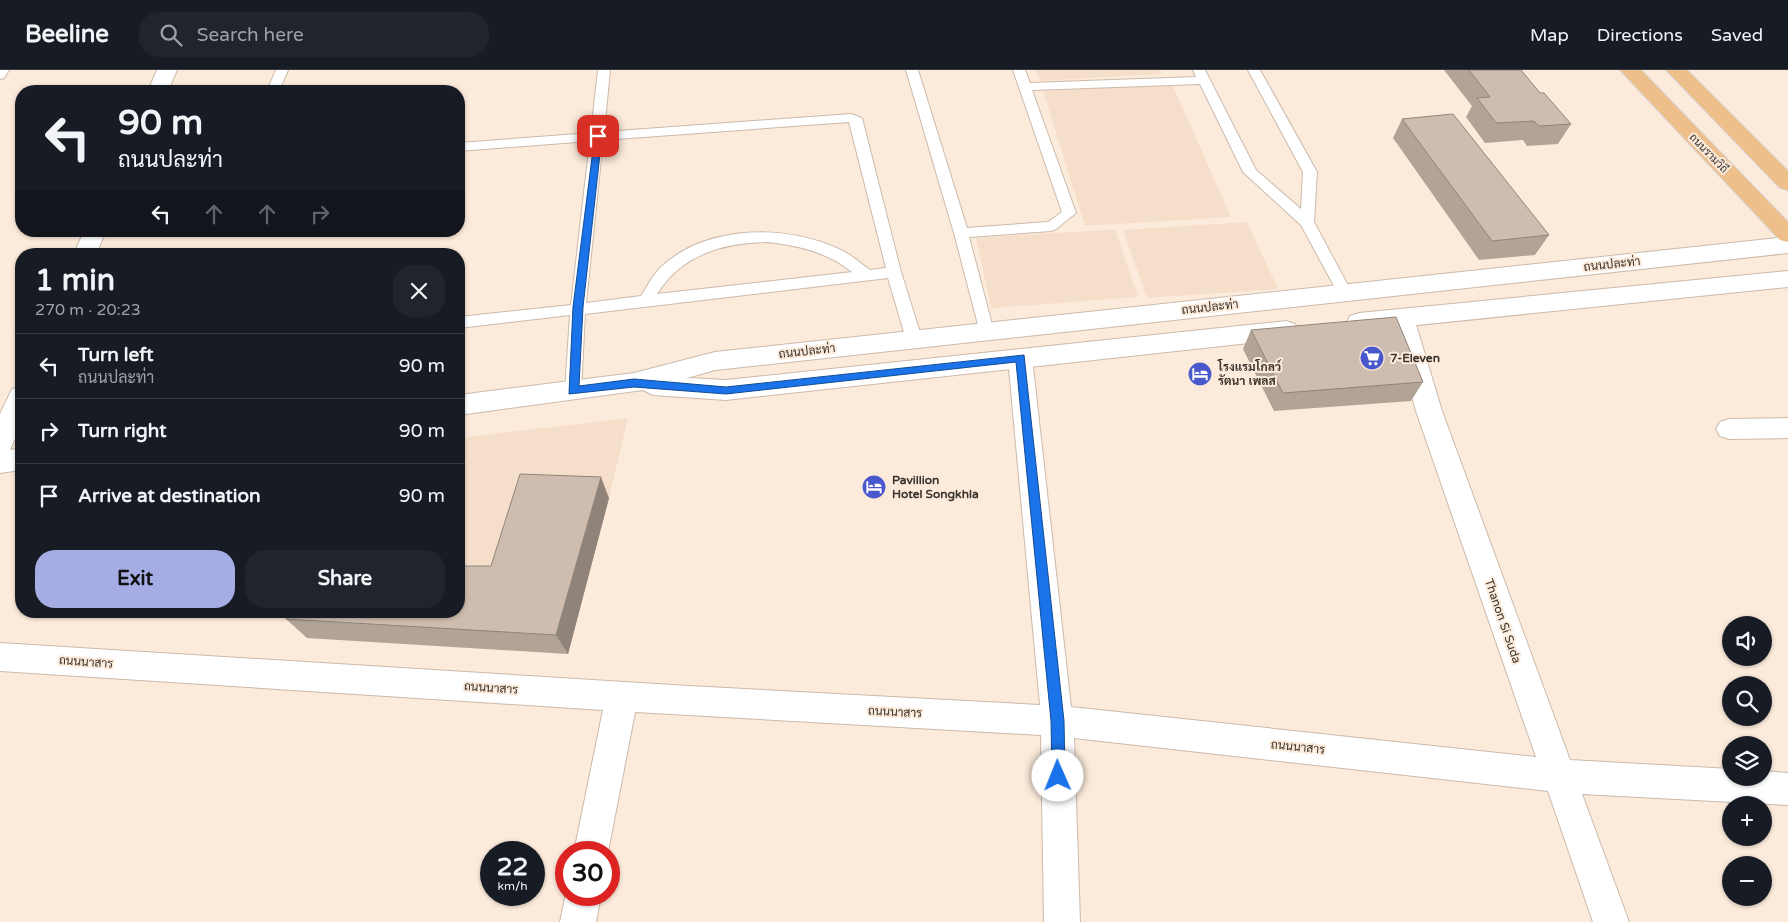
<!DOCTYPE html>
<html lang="en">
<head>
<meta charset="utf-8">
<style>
  :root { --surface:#171b24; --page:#20242c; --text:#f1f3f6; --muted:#9ea1a6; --line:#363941; --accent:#a6ade4 }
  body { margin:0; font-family:"Varela Round",Sarabun,sans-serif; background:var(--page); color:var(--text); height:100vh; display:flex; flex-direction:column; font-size:19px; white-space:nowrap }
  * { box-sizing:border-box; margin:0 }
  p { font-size:16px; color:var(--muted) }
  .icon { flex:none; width:28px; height:28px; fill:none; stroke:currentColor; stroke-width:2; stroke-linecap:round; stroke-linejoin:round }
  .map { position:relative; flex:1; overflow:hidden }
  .drawer { position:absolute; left:15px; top:178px; width:450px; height:370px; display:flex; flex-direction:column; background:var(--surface); border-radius:20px; box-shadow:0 1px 4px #0004 }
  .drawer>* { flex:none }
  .hud { position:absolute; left:15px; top:15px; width:450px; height:152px; border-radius:20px; box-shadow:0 1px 4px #0004; background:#171b24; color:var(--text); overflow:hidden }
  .controls { position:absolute; left:1722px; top:546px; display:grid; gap:10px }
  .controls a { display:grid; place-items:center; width:50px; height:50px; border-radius:50%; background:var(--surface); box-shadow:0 1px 4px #0004; font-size:25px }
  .speed { position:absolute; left:480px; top:771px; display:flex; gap:10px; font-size:25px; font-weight:700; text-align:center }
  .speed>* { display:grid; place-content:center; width:65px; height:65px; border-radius:50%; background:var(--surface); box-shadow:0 1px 4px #0004; line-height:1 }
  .speed small { font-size:12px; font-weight:400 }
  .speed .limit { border:8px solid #d22; background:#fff; color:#111 }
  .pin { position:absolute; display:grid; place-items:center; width:42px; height:42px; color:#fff; margin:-21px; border-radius:10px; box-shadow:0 2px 8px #0006 }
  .me { position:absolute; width:55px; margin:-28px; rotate:359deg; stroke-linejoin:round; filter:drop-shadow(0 0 4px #0008) }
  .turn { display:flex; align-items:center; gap:18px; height:105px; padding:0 20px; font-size:22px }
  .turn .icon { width:65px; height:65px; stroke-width:2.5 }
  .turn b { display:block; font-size:35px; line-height:42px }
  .lanes { display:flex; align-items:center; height:48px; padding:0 20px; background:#0003; justify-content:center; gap:25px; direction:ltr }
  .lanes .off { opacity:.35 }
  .round { display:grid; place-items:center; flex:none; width:52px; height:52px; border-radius:20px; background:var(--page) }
  .head { display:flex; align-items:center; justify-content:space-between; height:85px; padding:0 20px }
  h1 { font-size:30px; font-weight:700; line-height:38px }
  .cta { display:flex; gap:10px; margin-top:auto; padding:10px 20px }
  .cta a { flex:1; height:58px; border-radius:20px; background:var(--accent); color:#111; font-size:20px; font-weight:700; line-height:58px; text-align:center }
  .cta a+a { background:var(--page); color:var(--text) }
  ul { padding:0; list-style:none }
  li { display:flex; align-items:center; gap:15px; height:65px; padding:0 20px; border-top:1px solid var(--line) }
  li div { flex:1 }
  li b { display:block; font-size:19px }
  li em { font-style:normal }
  header { display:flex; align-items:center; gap:30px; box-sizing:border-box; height:70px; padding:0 25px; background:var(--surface); border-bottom:1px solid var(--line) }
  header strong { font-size:24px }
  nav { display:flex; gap:28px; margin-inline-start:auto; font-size:18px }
  .search { width:350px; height:45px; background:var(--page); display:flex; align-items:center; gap:12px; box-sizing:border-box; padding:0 18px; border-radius:20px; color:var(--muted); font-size:19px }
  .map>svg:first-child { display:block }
  .built { fill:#f6dfca }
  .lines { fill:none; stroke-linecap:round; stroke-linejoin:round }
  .lane-casing { stroke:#cbbaac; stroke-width:2 }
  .street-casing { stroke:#cbbaac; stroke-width:2 }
  .secondary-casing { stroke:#cbbaac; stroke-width:2 }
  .primary-casing { stroke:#d8d6d5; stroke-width:2 }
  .lane { fill:#fff; fill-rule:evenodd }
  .street { fill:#fff; fill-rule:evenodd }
  .secondary { fill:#fff; fill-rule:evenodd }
  .primary { fill:#eebe8b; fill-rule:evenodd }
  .wall { fill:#b1a396 }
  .shaded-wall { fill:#90847a }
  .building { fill:#cebdaf; stroke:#90847a }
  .route { fill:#1a73e8; stroke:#114b97 }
  .labels { text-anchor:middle; stroke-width:4; stroke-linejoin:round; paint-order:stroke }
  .far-street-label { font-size:11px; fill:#3a332d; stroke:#fcebdb }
  .street-label { font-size:12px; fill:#3a332d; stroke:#fcebdb }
  .poi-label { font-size:12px; font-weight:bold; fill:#3a332d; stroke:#fcebdb; text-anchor:start }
</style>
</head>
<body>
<header>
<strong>Beeline</strong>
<div class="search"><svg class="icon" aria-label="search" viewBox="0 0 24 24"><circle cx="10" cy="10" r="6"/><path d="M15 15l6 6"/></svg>Search here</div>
<nav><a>Map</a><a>Directions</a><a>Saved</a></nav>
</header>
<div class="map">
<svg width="1788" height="852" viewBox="0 0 1788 852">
  <rect width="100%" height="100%" fill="#fcebdb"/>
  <g class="built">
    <path d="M1036 0H1160L1162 4 1040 11Z"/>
    <path d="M1172 14 1231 147 1085 156 1043 21Z"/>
    <path d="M1247 152 1278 219 1147 228 1123 160Z"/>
    <path d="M1115 159 1138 227 991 238 976 168Z"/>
    <path d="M628 348 609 428 568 584 307 568 317 541H459V368Z"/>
  </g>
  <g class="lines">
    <defs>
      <g id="lane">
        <path d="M0 0H9L4 8 0 9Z"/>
        <path d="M276 0H288L279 21H267Z"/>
        <path d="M598 0H610L604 62 851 44 862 48 901 202 922 269 919 273H909L906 269 888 208 585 244 581 321 579 325 573 327 567 325 565 321 570 245 459 258V247L571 235 590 71 459 81V73L591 63ZM849 52 886 198 870 200C860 193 852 185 841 180 787 154 706 154 660 198 652 206 647 217 641 226L586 233 603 70ZM768 172C800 176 827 182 852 202L657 224C682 184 723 173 768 172Z"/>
        <path d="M906 0H918L967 158 1048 152 1062 142 1013 0H1025L1030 13 1196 7 1193 0H1205L1256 100 1301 139 1303 102 1248 0H1260L1317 102 1314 152 1352 223 1350 227H1340L1301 155 1243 102 1200 14 1032 20 1076 143 1056 159 1051 161 969 167 994 262 991 266H981L954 163Z"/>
      </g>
      <g id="street">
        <path d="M1402 239 1410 242 1414 248 1442 341 1570 690 1731 699V708H1764V701L1788 703V735L1582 724 1629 852H1593L1548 721 1074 668 1080 852H1044L1041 665 635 642 608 782H574L603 640 0 601V573L689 616 1040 635 1008 288 1011 282 1020 279 1029 282 1032 288 1071 637 1536 687 1416 341 1390 248 1394 242Z"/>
        <path d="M1788 348V368L1729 369 1720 366 1716 359 1720 352 1729 349Z"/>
        <path d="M566 823V825H601L596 852H560Z"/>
      </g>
      <g id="secondary">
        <path d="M157 0H177L168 21H148Z"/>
        <path d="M84 161H106L96 184H74Z"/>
        <path d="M1788 167V183L715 300 687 308 726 310 1286 251 1295 254 1298 260 1295 266 1286 269 726 330 653 325 643 320 459 345V325L634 303 715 282Z"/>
        <path d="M1788 201V217L1359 261 1350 258 1347 252 1350 246 1359 243Z"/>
        <path d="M21 316V355L10 380 21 378V400L0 403V344L12 319Z"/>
      </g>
      <g id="primary">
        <path d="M1620 0H1641L1788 152V172L1780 170Z"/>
        <path d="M1666 0H1687L1788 101V120L1780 118Z"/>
      </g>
    </defs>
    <use href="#lane" class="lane-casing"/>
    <use href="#street" class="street-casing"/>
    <use href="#secondary" class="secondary-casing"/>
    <use href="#primary" class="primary-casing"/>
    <use href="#lane" class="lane"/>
    <use href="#street" class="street"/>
    <use href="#secondary" class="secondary"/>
    <use href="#primary" class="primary"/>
  </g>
  <g class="wall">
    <path d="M1444 0H1521L1540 23 1571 54 1558 74 1527 76 1523 70 1485 73 1466 47 1472 36Z"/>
    <path d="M1402 49 1549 165 1535 185 1479 190 1393 68Z"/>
    <path d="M1251 260 1423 312 1411 331 1274 341 1243 279Z"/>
    <path d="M609 428 568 584 307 568 286 549 491 496Z"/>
  </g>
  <path class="shaded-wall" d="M601 407 609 428 568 584 556 565Z"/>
  <g class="building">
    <path d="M1469 0H1521L1540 23H1544L1571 54 1539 56 1534 51 1496 53 1477 28 1490 27Z"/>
    <path d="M1453 44 1549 165 1492 171 1402 49Z"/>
    <path d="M1396 247 1423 312 1283 323 1251 260Z"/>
    <path d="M520 404 601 407 556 565 286 549 289 541H459V496H491Z"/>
  </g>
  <path class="route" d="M595 64 602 66 583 237 579 316 634 309 726 317 1024 285 1064 651 1065 706 1063 710 1058 712 1054 710 1052 706 1051 651 1016 292 726 324 634 317 569 324 573 237Z"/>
  <defs>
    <symbol id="supermarket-disc" viewBox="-11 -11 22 22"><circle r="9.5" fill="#4a58cd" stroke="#fcebdb"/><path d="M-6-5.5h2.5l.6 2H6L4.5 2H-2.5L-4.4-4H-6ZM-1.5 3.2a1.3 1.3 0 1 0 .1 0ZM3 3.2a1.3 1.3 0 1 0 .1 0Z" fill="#fff"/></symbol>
    <symbol id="hotel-disc" viewBox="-11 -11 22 22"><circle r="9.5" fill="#4a58cd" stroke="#fcebdb"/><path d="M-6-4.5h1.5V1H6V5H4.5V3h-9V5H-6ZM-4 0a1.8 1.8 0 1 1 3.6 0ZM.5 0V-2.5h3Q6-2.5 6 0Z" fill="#fff"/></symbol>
  </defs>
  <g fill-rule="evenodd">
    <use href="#supermarket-disc" x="1358" y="274" width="28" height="28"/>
    <use href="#hotel-disc" x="1186" y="290" width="28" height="28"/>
    <use href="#hotel-disc" x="860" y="403" width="28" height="28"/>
  </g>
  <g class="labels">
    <g class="far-street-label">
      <text transform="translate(1709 83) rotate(46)" y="4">ถนนรามวิถี</text>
    </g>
    <g class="street-label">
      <text transform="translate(1612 194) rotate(-6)" y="4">ถนนปละท่า</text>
      <text transform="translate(1210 237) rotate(-6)" y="4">ถนนปละท่า</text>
      <text transform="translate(807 281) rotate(-6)" y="4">ถนนปละท่า</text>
      <text transform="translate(1503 551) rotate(71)" y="4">Thanon Si Suda</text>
      <text transform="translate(86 592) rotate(4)" y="4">ถนนนาสาร</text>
      <text transform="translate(491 618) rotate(4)" y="4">ถนนนาสาร</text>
      <text transform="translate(895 642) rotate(3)" y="4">ถนนนาสาร</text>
      <text transform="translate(1298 677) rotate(6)" y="4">ถนนนาสาร</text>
    </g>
    <g class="poi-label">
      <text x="1390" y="292">7-Eleven</text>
      <text x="1218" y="301">โรงแรมโกลว์<tspan x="1218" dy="14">รัตนา เพลส</tspan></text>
      <text x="892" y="414">Pavillion<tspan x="892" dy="14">Hotel Songkhla</tspan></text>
    </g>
  </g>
</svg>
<div class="controls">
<a><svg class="icon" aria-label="sound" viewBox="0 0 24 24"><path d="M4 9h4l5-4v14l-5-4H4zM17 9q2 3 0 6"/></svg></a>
<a><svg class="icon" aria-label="search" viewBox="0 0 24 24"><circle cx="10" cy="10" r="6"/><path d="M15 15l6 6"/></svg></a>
<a><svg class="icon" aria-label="layers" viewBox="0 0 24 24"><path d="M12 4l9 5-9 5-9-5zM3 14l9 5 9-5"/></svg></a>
<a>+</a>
<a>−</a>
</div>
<div class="speed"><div>22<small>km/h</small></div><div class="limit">30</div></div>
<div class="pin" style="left:598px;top:66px;background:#d93025"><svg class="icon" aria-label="arrive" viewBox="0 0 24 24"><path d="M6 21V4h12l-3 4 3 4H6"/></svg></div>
<svg class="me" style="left:1058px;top:706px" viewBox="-20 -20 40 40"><circle r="19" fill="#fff"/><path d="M0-13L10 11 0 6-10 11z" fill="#1a73e8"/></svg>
<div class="hud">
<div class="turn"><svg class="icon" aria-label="left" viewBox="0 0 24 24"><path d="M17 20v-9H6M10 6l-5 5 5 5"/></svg><div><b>90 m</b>ถนนปละท่า</div></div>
<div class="lanes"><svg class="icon" aria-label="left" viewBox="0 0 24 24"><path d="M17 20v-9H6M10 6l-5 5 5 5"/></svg><svg class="icon off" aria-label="ahead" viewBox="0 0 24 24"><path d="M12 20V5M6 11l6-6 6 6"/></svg><svg class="icon off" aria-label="ahead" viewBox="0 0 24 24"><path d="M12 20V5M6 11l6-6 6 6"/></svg><svg class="icon off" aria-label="right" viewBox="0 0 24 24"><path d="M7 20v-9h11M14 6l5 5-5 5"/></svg></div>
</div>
<section class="drawer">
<div class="head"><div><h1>1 min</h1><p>270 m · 20:23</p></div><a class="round"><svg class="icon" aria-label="close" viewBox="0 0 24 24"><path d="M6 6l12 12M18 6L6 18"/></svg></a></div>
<ul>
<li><svg class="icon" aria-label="left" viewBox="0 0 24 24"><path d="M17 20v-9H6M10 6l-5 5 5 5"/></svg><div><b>Turn left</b><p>ถนนปละท่า</p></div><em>90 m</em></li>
<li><svg class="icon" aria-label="right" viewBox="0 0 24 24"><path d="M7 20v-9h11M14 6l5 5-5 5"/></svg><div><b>Turn right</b></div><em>90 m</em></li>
<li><svg class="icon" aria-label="arrive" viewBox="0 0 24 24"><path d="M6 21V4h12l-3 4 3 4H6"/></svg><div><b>Arrive at destination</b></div><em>90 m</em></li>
</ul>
<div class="cta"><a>Exit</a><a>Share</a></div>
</section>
</div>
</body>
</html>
